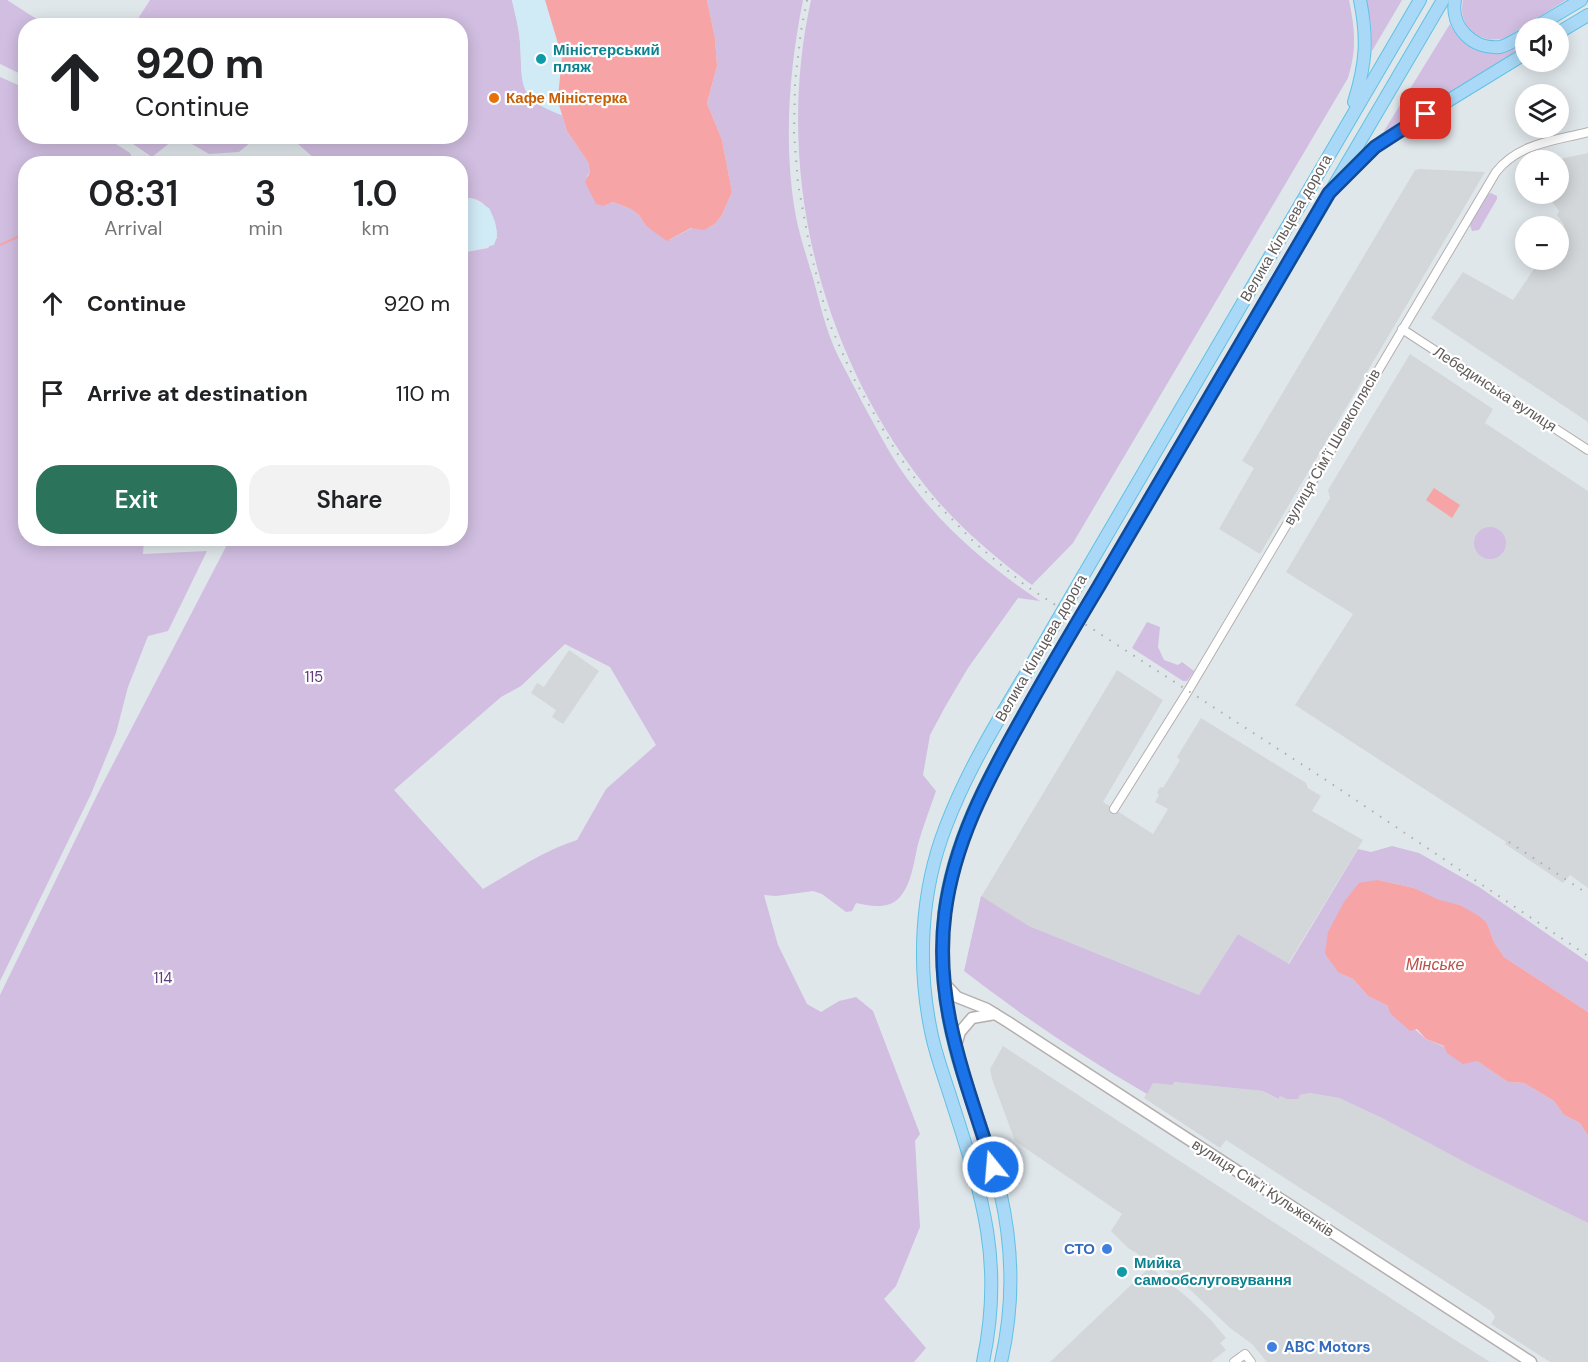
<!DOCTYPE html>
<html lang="en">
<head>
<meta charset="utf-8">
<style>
  :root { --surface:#fff; --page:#f2f2f2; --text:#202124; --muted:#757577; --accent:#2b735a }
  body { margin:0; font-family:"DM Sans",sans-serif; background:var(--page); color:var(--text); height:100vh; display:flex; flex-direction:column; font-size:22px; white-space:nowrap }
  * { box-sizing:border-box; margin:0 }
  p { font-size:20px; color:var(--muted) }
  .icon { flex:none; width:33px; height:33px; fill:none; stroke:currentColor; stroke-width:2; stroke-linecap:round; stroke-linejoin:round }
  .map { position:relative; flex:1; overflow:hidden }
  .details { position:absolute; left:18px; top:156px; width:450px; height:390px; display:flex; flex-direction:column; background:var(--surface); border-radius:24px; box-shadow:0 3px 15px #0003 }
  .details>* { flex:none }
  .banner { position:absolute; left:18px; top:18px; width:450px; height:126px; border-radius:24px; box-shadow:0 3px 15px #0003; background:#fff; color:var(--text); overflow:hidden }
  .controls { position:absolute; left:1515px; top:18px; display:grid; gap:12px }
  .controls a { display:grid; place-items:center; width:54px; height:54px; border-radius:50%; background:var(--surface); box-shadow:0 3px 15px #0003; font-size:30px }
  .pin { position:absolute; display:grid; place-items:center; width:51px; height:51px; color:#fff; margin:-26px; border-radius:12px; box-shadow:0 3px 9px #0006 }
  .me { position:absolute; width:66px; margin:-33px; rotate:343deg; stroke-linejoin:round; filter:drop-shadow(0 0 4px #0008) }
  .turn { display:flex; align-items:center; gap:21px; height:126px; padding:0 18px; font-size:27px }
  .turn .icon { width:78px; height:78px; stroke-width:2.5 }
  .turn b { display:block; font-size:42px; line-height:51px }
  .eta { display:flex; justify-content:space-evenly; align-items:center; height:102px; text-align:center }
  .eta b { font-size:36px; font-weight:600; line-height:42px }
  .action { display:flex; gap:12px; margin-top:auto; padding:12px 18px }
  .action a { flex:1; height:69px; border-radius:24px; background:var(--accent); color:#fff; font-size:24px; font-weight:600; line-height:69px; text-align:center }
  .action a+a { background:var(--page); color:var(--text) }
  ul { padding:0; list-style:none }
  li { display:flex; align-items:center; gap:18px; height:90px; padding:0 18px }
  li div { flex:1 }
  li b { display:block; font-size:22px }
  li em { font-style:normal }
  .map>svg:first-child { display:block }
  .industrial { fill:#d3d7d9 }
  .green { fill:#d1bee1; fill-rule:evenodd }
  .sand { fill:#d0eaf6 }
  .water { fill:#f7a4a6 }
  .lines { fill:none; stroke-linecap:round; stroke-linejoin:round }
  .stream { stroke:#f7a4a6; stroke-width:2 }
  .street-casing { stroke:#b5afae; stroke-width:10 }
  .secondary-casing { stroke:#b5aead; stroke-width:13 }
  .primary-casing { stroke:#60c1e4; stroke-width:14 }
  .street { stroke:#fff; stroke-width:8 }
  .secondary { stroke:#fff; stroke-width:10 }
  .primary { stroke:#a9d9f7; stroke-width:12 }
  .rail { stroke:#aeadad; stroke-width:2; stroke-dasharray:1.5 8; stroke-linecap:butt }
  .primary-bridge-casing { stroke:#60c1e4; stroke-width:14; stroke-linecap:butt }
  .primary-bridge { stroke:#a9d9f7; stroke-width:12 }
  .route-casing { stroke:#114b97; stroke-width:15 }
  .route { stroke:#1a73e8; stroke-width:10 }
  .culture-dot { fill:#0f9aa8; stroke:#fff; stroke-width:2 }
  .food-dot { fill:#e8710a; stroke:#fff; stroke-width:2 }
  .shop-dot { fill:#3f7fe0; stroke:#fff; stroke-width:2 }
  .labels { text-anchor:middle; stroke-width:4.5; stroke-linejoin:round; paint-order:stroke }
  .culture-label { font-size:15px; font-weight:bold; fill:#0d838f; stroke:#fff; text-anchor:start }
  .food-label { font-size:15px; font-weight:bold; fill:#c56008; stroke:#fff; text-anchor:start }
  .street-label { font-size:15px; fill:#605a59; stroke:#fff }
  .park-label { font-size:15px; fill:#623b7d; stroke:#fff }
  .shop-label { font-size:15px; font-weight:bold; fill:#366cbe; stroke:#fff; text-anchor:end }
  .water-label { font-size:16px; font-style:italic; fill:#b7514a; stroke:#fff }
</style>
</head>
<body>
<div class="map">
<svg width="1588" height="1362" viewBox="0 0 1588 1362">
  <rect width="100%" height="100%" fill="#e0e7eb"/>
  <g class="industrial">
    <path d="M1588 153V422L1431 318 1463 272 1513 300 1540 260H1558L1559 233 1564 225 1557 215 1559 211 1546 194H1558V160H1555Z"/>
    <path d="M1419 169 1485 172 1260 554 1219 529 1254 468 1242 461 1415 170Z"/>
    <path d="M1410 354 1493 409 1485 423 1588 491V888L1570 875 1563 883 1505 844 1506 842 1295 705 1353 614 1286 572 1330 498 1328 490Z"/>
    <path d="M569 650 599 671 563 724 552 717 556 710 531 693 537 683 544 687Z"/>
    <path d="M1117 670 1163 700 1103 802 1153 834 1168 809 1155 802 1159 795 1157 793 1160 787 1163 788 1180 760 1177 757 1201 718 1306 783 1308 788 1321 796 1312 811 1363 840 1288 964 1238 934 1199 995 1029 926 981 897Z"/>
    <path d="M1003 1046 1441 1331 1490 1362H1267L1252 1344 1230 1328 1180 1280 1128 1248 1111 1231 1122 1214 1015 1141 992 1079 990 1069Z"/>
    <path d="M1173 1082 1263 1091 1277 1099 1280 1096 1287 1099 1296 1098 1300 1095 1310 1093 1339 1098 1382 1118 1475 1167 1588 1223V1362H1550L1491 1324 1495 1317 1491 1311 1226 1140 1220 1148 1144 1098 1153 1083 1173 1084Z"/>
    <path d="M1150 1267 1188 1298 1210 1319 1226 1338 1220 1343 1226 1350 1211 1362H1050Z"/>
  </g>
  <g class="green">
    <path d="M0 0H7L46 25 26 26 25 76 0 64Z"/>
    <path d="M150 0H512C515 14 519 28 520 42 523 85 516 98 562 115L567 131 588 162 590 172 587 176 604 206 613 202 631 209 639 215 646 226 669 240 692 228 710 227 715 224 722 215 732 192 722 140 707 103 717 66 715 38 707 0H803C789 70 783 146 796 217 800 237 807 258 813 278 820 304 826 331 838 356 846 372 855 388 863 404 879 433 894 463 915 489 949 533 994 570 1040 601L1018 598 968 668 945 707 930 735 923 775 936 791C930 809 923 826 918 844 914 861 912 883 900 897 889 910 870 906 856 903L852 911 846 912 822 894 813 891 776 896 764 895 778 945 807 1004 821 1012 839 1001 856 997 873 1011 920 1134 915 1141 920 1227 896 1286 884 1299 926 1348 914 1362H0V995L100 789 230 539 460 538 461 253 488 248 497 238C497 219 485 193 461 199L460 164 325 163 314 158 290 137 460 136V26L134 25ZM565 644 610 667 656 745 606 789 577 840C543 851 514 871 483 889L394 790 501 697 521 686Z"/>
    <path d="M811 0H1349C1355 30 1357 48 1348 78L1073 543 1032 585C993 556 953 522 923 483 818 348 774 167 811 0Z"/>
    <path d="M1366 0H1402L1372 51 1371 24Z"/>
    <path d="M1463 0H1566L1505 38C1480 45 1457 27 1463 0Z"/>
    <path d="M1450 24C1458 41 1475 55 1495 53 1505 51 1516 44 1525 40V47L1385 132 1384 131Z"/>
    <path d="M0 77 25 88 26 136 105 137 130 153 135 163 26 164V285L20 298 19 327 26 330V538L144 539 143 554 207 551 168 631 148 636 128 687 116 733 91 794 0 981Z"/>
    <path d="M123 137H177L152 157Z"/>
    <path d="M180 137 257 136V137L239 152 209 154Z"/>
    <path d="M1491 193 1497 196V199L1479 230 1472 231 1470 225 1487 195Z"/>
    <circle cx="1490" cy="543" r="16"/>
    <path d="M1147 622 1160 627 1158 647 1164 660 1178 665 1182 662 1194 671 1187 681H1183L1132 648Z"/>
    <path d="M1392 846 1419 853 1479 887 1588 962V1012L1504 957 1494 942 1487 923 1460 905 1439 901 1414 888 1378 880 1339 973 1353 979 1368 996 1388 1006 1426 1039 1477 1061 1508 1082 1524 1083 1554 1101 1564 1115 1580 1123 1588 1136V1223L1474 1167 1382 1118 1339 1098 1310 1093 1300 1095 1298 1099H1287L1280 1096 1278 1099 1263 1091 1174 1082 1173 1085 1153 1083 1147 1094C1083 1057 1022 1016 964 971L981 896 1029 926 1199 995 1238 934 1289 964 1358 849 1371 852Z"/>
  </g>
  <g class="sand">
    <path d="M512 0H545L562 57 558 97 562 115C516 98 523 85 520 42 519 28 515 14 512 0Z"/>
    <path d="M464 198H470L489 208C495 220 500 232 494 245L461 253V199Z"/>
  </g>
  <g class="water">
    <path d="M545 0H707L715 38 717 66 707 103 722 140 732 192 722 215 715 224 704 230 691 228 667 241 646 226 639 215 631 209 613 202 604 206 596 204 585 182 590 172 588 162 567 131 559 105 558 97 562 57Z"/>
    <path d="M1434 488 1460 505 1452 518 1426 500Z"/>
    <path d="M1378 880 1414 888 1439 900 1460 905 1479 916 1487 923 1494 942 1504 957 1588 1012V1136L1580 1123 1564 1115 1554 1101 1524 1083 1508 1082 1477 1061 1463 1064 1447 1053 1444 1046 1426 1039 1417 1029 1410 1031 1390 1013 1388 1006 1368 996 1353 979 1339 973 1325 954 1328 932 1344 902 1359 883Z"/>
  </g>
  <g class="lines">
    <path class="stream" d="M0 245 26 233"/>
    <defs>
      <g id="street">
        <path d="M1402 329 1588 450"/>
        <path d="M1114 809 1188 691 1496 172C1519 143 1554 141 1588 132"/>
        <path d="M1234 1362 1245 1354 1251 1362"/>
      </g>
      <g id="secondary">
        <path d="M944 983 957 997 987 1009 1008 1022 1531 1362"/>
        <path d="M955 1048 960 1032 972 1018 995 1014"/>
      </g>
      <g id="primary">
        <path d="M1455 0C1450 27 1473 50 1500 47 1509 45 1518 38 1526 34"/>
        <path d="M1534 28 1581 0"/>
        <path d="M1558 33 1588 15"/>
        <path d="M1354 102C1366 64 1368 39 1360 0"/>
        <path d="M1345 176 1375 147 1386 139 1526 53"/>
        <path d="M1083 576 1420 0"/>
        <path d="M1099 586 1443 0"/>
        <path d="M983 1362C1004 1263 983 1198 953 1105 946 1082 937 1059 932 1036 917 968 920 892 946 826 968 768 1001 715 1033 662"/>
        <path d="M1001 1362C1014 1306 1013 1247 1000 1191 989 1142 967 1096 955 1047 944 1005 940 960 944 916 953 827 1006 748 1048 671"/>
      </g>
    </defs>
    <use href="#street" class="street-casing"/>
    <use href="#secondary" class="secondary-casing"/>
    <use href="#primary" class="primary-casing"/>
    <use href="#street" class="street"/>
    <use href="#secondary" class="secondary"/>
    <use href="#primary" class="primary"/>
    <g class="rail">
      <path d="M807 0 801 31 795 83 794 134 798 184 811 254 828 320 854 379 895 450 921 487 975 543 1026 586 1323 778 1588 956"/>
      <path d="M1509 842 1588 894"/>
    </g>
    <defs>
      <g id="primary-bridge">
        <path d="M1033 662 1083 576"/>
        <path d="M1048 671 1099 586"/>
      </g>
    </defs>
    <use href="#primary-bridge" class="primary-bridge-casing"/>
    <use href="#primary-bridge" class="primary-bridge"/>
  </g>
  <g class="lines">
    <defs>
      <path id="route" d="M993 1167C967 1082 933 1004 945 913 954 843 986 783 1020 722 1045 677 1072 631 1099 586 1176 455 1253 324 1329 193L1375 147 1426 114"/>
    </defs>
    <use href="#route" class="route-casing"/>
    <use href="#route" class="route"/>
  </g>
  <g class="culture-dot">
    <circle cx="541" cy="59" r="6"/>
    <circle cx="1122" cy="1272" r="6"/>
  </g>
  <circle class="food-dot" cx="494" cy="98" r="6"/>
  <g class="shop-dot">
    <circle cx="1107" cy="1249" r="6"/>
    <circle cx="1272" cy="1347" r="6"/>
  </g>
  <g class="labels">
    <g class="culture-label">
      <text x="553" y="55">Міністерський<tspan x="553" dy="17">пляж</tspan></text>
      <text x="1134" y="1268">Мийка<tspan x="1134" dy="17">самообслуговування</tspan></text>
    </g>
    <g class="food-label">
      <text x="506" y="103">Кафе Міністерка</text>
    </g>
    <g class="street-label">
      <text transform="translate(1286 228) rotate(-60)" y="5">Велика Кільцева дорога</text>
      <text transform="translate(1495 389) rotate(33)" y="5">Лебединська вулиця</text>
      <text transform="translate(1332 447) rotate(-60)" y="5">вулиця Сімʼї Шовкоплясів</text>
      <text transform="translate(1041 648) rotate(-60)" y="5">Велика Кільцева дорога</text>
      <text transform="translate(1263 1188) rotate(33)" y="5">вулиця Сімʼї Кульженків</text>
    </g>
    <g class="park-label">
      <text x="314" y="682">115</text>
      <text x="163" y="983">114</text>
    </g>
    <g class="shop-label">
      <text x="1095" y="1254">СТО</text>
      <text x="1284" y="1352" text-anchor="start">ABC Motors</text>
    </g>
    <g class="water-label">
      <text x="1435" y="970">Мінське</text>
    </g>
  </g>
</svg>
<div class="controls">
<a><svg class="icon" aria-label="sound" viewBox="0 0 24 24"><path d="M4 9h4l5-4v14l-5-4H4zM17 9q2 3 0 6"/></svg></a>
<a><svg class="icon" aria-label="layers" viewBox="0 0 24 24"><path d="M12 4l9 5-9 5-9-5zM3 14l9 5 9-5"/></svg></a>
<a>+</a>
<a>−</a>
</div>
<div class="pin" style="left:1426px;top:114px;background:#d93025"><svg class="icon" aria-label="arrive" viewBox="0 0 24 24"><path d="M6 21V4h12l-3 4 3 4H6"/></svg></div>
<svg class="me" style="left:993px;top:1167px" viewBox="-20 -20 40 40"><circle r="17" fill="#1a73e8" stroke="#fff" stroke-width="3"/><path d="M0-11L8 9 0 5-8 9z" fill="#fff"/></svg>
<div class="banner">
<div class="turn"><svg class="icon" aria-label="ahead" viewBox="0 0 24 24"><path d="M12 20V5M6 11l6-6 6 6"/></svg><div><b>920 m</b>Continue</div></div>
</div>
<section class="details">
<div class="eta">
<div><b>08:31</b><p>Arrival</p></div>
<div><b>3</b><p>min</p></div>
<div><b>1.0</b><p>km</p></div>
</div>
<ul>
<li><svg class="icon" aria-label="ahead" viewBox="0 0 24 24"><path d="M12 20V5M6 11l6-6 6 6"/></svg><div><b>Continue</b></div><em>920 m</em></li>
<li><svg class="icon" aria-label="arrive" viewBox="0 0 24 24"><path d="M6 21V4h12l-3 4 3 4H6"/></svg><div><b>Arrive at destination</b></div><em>110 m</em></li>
</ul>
<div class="action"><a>Exit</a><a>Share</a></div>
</section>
</div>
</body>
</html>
